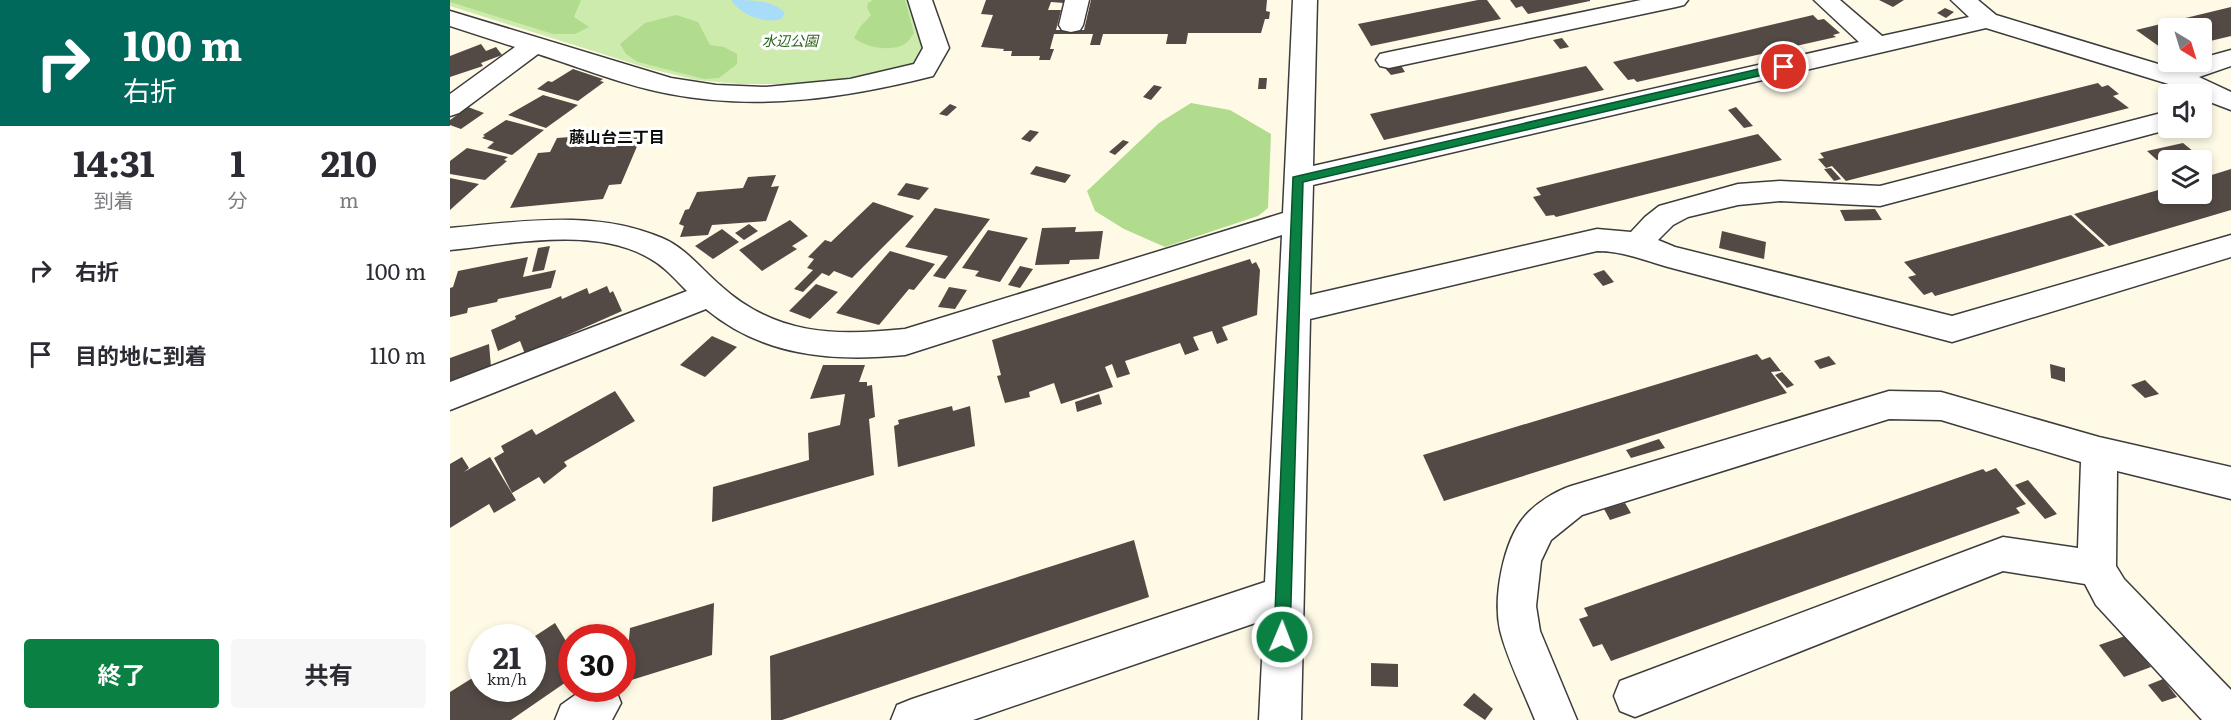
<!DOCTYPE html>
<html lang="ja">
<head>
<meta charset="utf-8">
<style>
  :root { --surface:#fff; --page:#f7f7f7; --text:#2b2b33; --muted:#7c7c81; --accent:#0b8043 }
  body { margin:0; font-family:Literata,"Noto Sans JP",serif; background:var(--page); color:var(--text); height:100vh; display:flex; flex-direction:column; font-size:22px; white-space:nowrap }
  * { box-sizing:border-box; margin:0 }
  p { font-size:20px; color:var(--muted) }
  .icon { flex:none; width:33px; height:33px; fill:none; stroke:currentColor; stroke-width:2; stroke-linecap:round; stroke-linejoin:round }
  .map { position:relative; flex:1; overflow:hidden }
  .side { display:flex; flex-direction:column; background:var(--surface); width:450px }
  .side>* { flex:none }
  .hud { background:#00695c; color:#fff; overflow:hidden }
  .needle { width:39px; rotate:142deg }
  .tools { position:absolute; left:1708px; top:18px; display:grid; gap:12px }
  .tools a { display:grid; place-items:center; width:54px; height:54px; border-radius:6px; background:var(--surface); box-shadow:0 3px 9px #0003; font-size:30px }
  .speed { position:absolute; left:18px; top:624px; display:flex; gap:12px; font-size:30px; font-weight:700; text-align:center }
  .speed>* { display:grid; place-content:center; width:78px; height:78px; border-radius:50%; background:var(--surface); box-shadow:0 3px 9px #0003; line-height:1 }
  .speed small { font-size:15px; font-weight:400 }
  .speed .limit { border:9px solid #d22; background:#fff; color:#111 }
  .pin { position:absolute; display:grid; place-items:center; width:51px; height:51px; color:#fff; margin:-26px; border:3px solid #fff; border-radius:50%; box-shadow:0 2px 6px #0007 }
  .me { position:absolute; width:66px; margin:-33px; rotate:1deg; stroke-linejoin:round; filter:drop-shadow(0 0 4px #0008) }
  .turn { display:flex; align-items:center; gap:21px; height:126px; padding:0 24px; font-size:27px }
  .turn .icon { width:78px; height:78px; stroke-width:2.5 }
  .turn b { display:block; font-size:42px; line-height:51px }
  .eta { display:flex; justify-content:space-evenly; align-items:center; height:102px; text-align:center }
  .eta b { font-size:36px; font-weight:700; line-height:42px }
  .cta { display:flex; gap:12px; margin-top:auto; padding:12px 24px }
  .cta a { flex:1; height:69px; border-radius:6px; background:var(--accent); color:#fff; font-size:24px; font-weight:700; line-height:69px; text-align:center }
  .cta a+a { background:var(--page); color:var(--text) }
  ul { padding:0; list-style:none }
  li { display:flex; align-items:center; gap:18px; height:84px; padding:0 24px }
  li div { flex:1 }
  li b { display:block; font-size:22px }
  li em { font-style:normal }
  main { display:flex; flex:1; min-height:0 }
  .map>svg:first-child { display:block }
  .green { fill:#ceebae }
  .forest { fill:#b1dc8d }
  .lines { fill:none; stroke-linecap:round; stroke-linejoin:round }
  .canal { fill:#a7dcfa; fill-rule:evenodd }
  .building { fill:#534a45 }
  .minor-casing { stroke:#3c3c3c; stroke-width:3 }
  .minor { fill:#fff; fill-rule:evenodd }
  .route { fill:#0b8043; stroke:#07532c; stroke-width:1.5 }
  .labels { text-anchor:middle; stroke-width:6; stroke-linejoin:round; paint-order:stroke }
  .far-park-label { font-size:14px; font-style:italic; fill:#286318; stroke:#fff }
  .neighbourhood-label { font-size:16px; font-weight:bold; fill:#090909; stroke:#fff }
</style>
</head>
<body>
<main>
<section class="side">
<div class="hud">
<div class="turn"><svg class="icon" aria-label="right" viewBox="0 0 24 24"><path d="M7 20v-9h11M14 6l5 5-5 5"/></svg><div><b>100 m</b>右折</div></div>
</div>
<div class="eta">
<div><b>14:31</b><p>到着</p></div>
<div><b>1</b><p>分</p></div>
<div><b>210</b><p>m</p></div>
</div>
<ul>
<li><svg class="icon" aria-label="right" viewBox="0 0 24 24"><path d="M7 20v-9h11M14 6l5 5-5 5"/></svg><div><b>右折</b></div><em>100 m</em></li>
<li><svg class="icon" aria-label="arrive" viewBox="0 0 24 24"><path d="M6 21V4h12l-3 4 3 4H6"/></svg><div><b>目的地に到着</b></div><em>110 m</em></li>
</ul>
<div class="cta"><a>終了</a><a>共有</a></div>
</section>
<div class="map">
<svg width="1781" height="720" viewBox="0 0 1781 720">
  <rect width="100%" height="100%" fill="#fffae6"/>
  <path class="green" d="M0 0H458L474 49 462 64 431 72 362 84H289L246 80 197 68 0 6Z"/>
  <g class="forest">
    <path d="M0 0H131L124 17 139 27 125 34H103L0 2Z"/>
    <path d="M423 0H455L464 33C462 36 458 42 455 44 440 52 417 48 404 38L410 27 421 15 417 8 418 3Z"/>
    <path d="M226 15 248 22 260 45 274 47 287 54V64L269 78 254 79 188 62 176 54 170 44 195 23Z"/>
    <path d="M741 103 780 110 821 134 818 208 808 216 715 247 674 229 645 211 637 191 709 123Z"/>
  </g>
  <g class="lines">
    <path class="canal" d="M281 0C300 0 323 0 335 13L331 19C314 24 291 15 281 0Z"/>
  </g>
  <g class="building">
    <path d="M536 0H615L614 3 601 2 598 10H611L606 30H634L641 0H817L816 11 820 12 819 19H815L811 33H738L736 44H716L718 34H653L650 45H640L643 34H604L600 49H604L600 60H589L590 56H561L562 51H553L554 49 531 47 543 15 531 14Z"/>
    <path d="M1028 0H1037L1051 19 921 46 908 24Z"/>
    <path d="M1060 0H1140V1L1078 14 1072 6 1066 8Z"/>
    <path d="M1429 0H1454L1443 7Z"/>
    <path d="M1781 7V36L1752 43V28H1719V52H1717L1686 30Z"/>
    <path d="M1495 8 1504 12 1496 18 1487 13Z"/>
    <path d="M1363 15 1368 20 1374 19 1390 33 1383 35 1386 37 1187 82 1184 79 1178 80 1163 62Z"/>
    <path d="M1112 38 1119 47 1110 49 1103 40Z"/>
    <path d="M31 44 36 51 46 47 52 55 31 63 33 66 0 77V56Z"/>
    <path d="M950 64 955 72 941 75 935 68Z"/>
    <path d="M1136 66 1154 90 934 140 920 114Z"/>
    <path d="M123 69 153 79 150 81 154 82 128 101 87 89 98 81 102 82Z"/>
    <path d="M809 78H817L816 89H808Z"/>
    <path d="M1648 83 1652 87 1658 85 1669 94 1663 96 1679 108 1396 181 1382 166 1376 168 1368 159 1374 158 1370 153Z"/>
    <path d="M704 85 712 87 701 100 693 97Z"/>
    <path d="M93 95 128 105 96 128 58 115Z"/>
    <path d="M500 104 507 107 497 116 489 114Z"/>
    <path d="M18 107 34 113 11 129 0 125V120Z"/>
    <path d="M1286 107 1303 126 1294 128 1278 110Z"/>
    <path d="M56 120 94 130 62 155 37 148 44 142 32 138 35 136 33 135Z"/>
    <path d="M580 130 589 132 580 142 571 139Z"/>
    <path d="M183 132 180 138 191 137 171 184 159 185 153 199 60 208 88 153 100 152 107 138Z"/>
    <path d="M1308 134 1332 160 1106 217 1104 215 1096 216 1083 197 1091 195 1086 188Z"/>
    <path d="M673 140 679 142 665 155 659 152Z"/>
    <path d="M1733 143 1744 152 1707 160 1697 151Z"/>
    <path d="M17 148 58 157 54 160 57 161 35 180 0 174V161Z"/>
    <path d="M586 166 621 175 615 183 580 174Z"/>
    <path d="M1381 168 1391 179 1384 181 1374 169Z"/>
    <path d="M1781 169V210L1659 246 1624 214 1719 187V194H1752V178Z"/>
    <path d="M326 175 321 187 329 186 316 221 262 225 258 235 230 237 234 226 229 224 235 210 239 209 247 192 293 188 298 177Z"/>
    <path d="M0 178 29 184 0 210Z"/>
    <path d="M456 183 479 188 469 200 447 195Z"/>
    <path d="M423 202 464 216 402 278 384 271 379 276 372 273 353 292 344 289 363 270 357 268 364 259 358 257 375 240 381 242Z"/>
    <path d="M485 208 540 219 495 279 483 276 498 256 455 247Z"/>
    <path d="M1425 209 1432 220 1395 221 1390 210Z"/>
    <path d="M1621 215 1655 246 1485 296 1482 292 1474 295 1458 277 1466 275 1454 262Z"/>
    <path d="M340 220 358 236 342 246 347 249 312 271 289 250Z"/>
    <path d="M299 224 308 231 294 240 285 233Z"/>
    <path d="M626 227 625 232 653 231 649 259 620 260 619 264 585 265 592 228Z"/>
    <path d="M272 229 289 242 263 259 245 246Z"/>
    <path d="M538 230 578 238 550 282 525 276 529 271 512 268Z"/>
    <path d="M1272 231 1316 242 1314 259 1269 248Z"/>
    <path d="M100 246 94 270 82 272 88 248Z"/>
    <path d="M440 251 485 264 464 290 459 289 429 325 386 313Z"/>
    <path d="M78 257 73 277 106 270 101 288 48 299 47 302 18 308 17 313 0 317V288L3 287 8 271Z"/>
    <path d="M800 259 802 264 806 262 810 270 807 315 772 327 778 340 767 344 762 331 743 337 749 350 735 355 730 343 675 361 680 374 667 378 662 364 655 367 663 387 611 404 604 383 579 392 580 397 555 403 547 376 551 375 542 340Z"/>
    <path d="M570 266 583 269 570 288 558 285Z"/>
    <path d="M1154 270 1164 282 1153 286 1143 274Z"/>
    <path d="M366 284 388 292 360 319 339 311Z"/>
    <path d="M157 286 160 293 163 291 172 311 75 354 70 341 48 351 41 330 66 319 65 316 111 296 112 299 137 288 139 294Z"/>
    <path d="M499 287 517 290 505 309 488 307Z"/>
    <path d="M262 336 287 347 255 377 230 365Z"/>
    <path d="M39 344 41 367 0 383V358Z"/>
    <path d="M1307 354 1312 360 1320 357 1331 371 1321 372 1337 393 994 501 973 455Z"/>
    <path d="M1379 356 1386 364 1370 369 1364 361Z"/>
    <path d="M1600 364 1615 368V382L1601 378Z"/>
    <path d="M373 365H415L409 382H417V386L422 385 425 417 419 419 424 475 262 522 263 487 359 460 358 433 390 425 395 394 360 399Z"/>
    <path d="M1332 372 1344 385 1337 388 1325 375Z"/>
    <path d="M1695 380 1709 394 1695 398 1681 385Z"/>
    <path d="M165 391 185 421 114 462 117 466 94 484 89 477 62 493 44 458 54 452 51 446 82 429 86 435Z"/>
    <path d="M649 394 652 404 627 412 625 402Z"/>
    <path d="M502 406 503 411 520 406 525 446 448 467 444 426 449 424 448 420Z"/>
    <path d="M1209 439 1215 448 1181 458 1176 450Z"/>
    <path d="M12 457 19 468 14 472 40 457 66 500 44 513 39 504 0 528V464Z"/>
    <path d="M1546 468 1576 504 1566 508 1570 513 1161 661 1152 644 1143 647 1129 619 1138 616 1134 608 1533 469 1536 472Z"/>
    <path d="M1578 480 1607 514 1595 519 1565 485Z"/>
    <path d="M1175 503 1181 513 1160 520 1154 509Z"/>
    <path d="M684 540 699 597 332 720H321L320 656Z"/>
    <path d="M264 603 262 655 175 682 180 628Z"/>
    <path d="M105 623 122 651V678L61 720H0V692L32 672V688H82V638Z"/>
    <path d="M1675 636 1701 667 1674 677 1649 645Z"/>
    <path d="M921 663 948 664V687L921 686Z"/>
    <path d="M1713 679 1727 697 1712 702 1698 685Z"/>
    <path d="M1024 693 1043 709 1035 720 1013 705Z"/>
  </g>
  <g class="lines">
    <defs>
      <g id="minor">
        <path d="M458 0H482L499 48 483 76C396 98 309 111 220 94 179 87 129 67 88 54L9 113 0 116V94L65 47 0 26V11L221 78 266 85 316 87 400 79 464 64 473 48Z"/>
        <path d="M615 0H639L633 25 630 30 621 32 612 30 609 25Z"/>
        <path d="M843 0H867L863 166 1409 42 1364 0H1390L1432 36 1519 17 1501 0H1528L1546 15 1728 70 1733 63 1752 62V58L1781 50V66L1749 77 1781 92V110L1752 99V94H1743L1725 86 1536 28 863 185 860 295 1147 229 1181 232 1195 217 1209 206 1288 184 1330 181 1430 186 1719 111V128H1724L1430 206 1330 201 1288 205 1238 217 1223 225 1208 240 1225 247 1502 316 1781 235V257L1502 342 1218 267C1193 260 1173 251 1147 251L860 319 851 720H809L814 620 523 720H441L447 705 462 699 815 582 832 235 455 355C383 362 314 357 256 309L0 410V382L237 291C225 279 214 266 199 258 145 226 59 244 0 250V228C70 222 144 209 212 238 236 248 251 269 271 286 327 336 385 336 455 329L833 213Z"/>
        <path d="M1191 0H1238L1234 5 1226 7 939 68 930 66 926 60 930 54 939 52Z"/>
        <path d="M1439 391 1491 392 1649 437 1781 467V499L1667 471 1666 566 1674 579 1781 690V720H1752L1646 605 1635 584 1553 571 1185 717 1170 711 1164 696 1170 681 1553 537 1628 548 1631 462 1491 420 1439 419 1132 515 1101 540 1091 561 1086 606 1090 631 1127 720H1085C1074 692 1057 659 1050 630 1043 598 1053 541 1075 516 1086 503 1106 491 1121 486Z"/>
        <path d="M135 688H165L171 703 162 720H105L111 705Z"/>
      </g>
    </defs>
    <use href="#minor" class="minor-casing"/>
    <use href="#minor" class="minor"/>
  </g>
  <path class="route" d="M1334 63 1338 64V69L853 182 840 637 838 642 832 645 826 642 824 637 843 177Z"/>
  <g class="labels">
    <g class="far-park-label">
      <text x="340" y="46">水辺公園</text>
    </g>
    <g class="neighbourhood-label">
      <text x="167" y="143">藤山台二丁目</text>
    </g>
  </g>
</svg>
<div class="tools">
<a><svg class="needle" viewBox="-14 -14 28 28"><path d="M0-13l5 13h-10z" fill="#e53935"/><path d="M0 13l5-13h-10z" fill="#7c7c81"/></svg></a>
<a><svg class="icon" aria-label="sound" viewBox="0 0 24 24"><path d="M4 9h4l5-4v14l-5-4H4zM17 9q2 3 0 6"/></svg></a>
<a><svg class="icon" aria-label="layers" viewBox="0 0 24 24"><path d="M12 4l9 5-9 5-9-5zM3 14l9 5 9-5"/></svg></a>
</div>
<div class="speed"><div>21<small>km/h</small></div><div class="limit">30</div></div>
<div class="pin" style="left:1334px;top:67px;background:#d93025"><svg class="icon" aria-label="arrive" viewBox="0 0 24 24"><path d="M6 21V4h12l-3 4 3 4H6"/></svg></div>
<svg class="me" style="left:832px;top:637px" viewBox="-20 -20 40 40"><circle r="17" fill="#0b8043" stroke="#fff" stroke-width="3"/><path d="M0-11L8 9 0 5-8 9z" fill="#fff"/></svg>
</div>
</main>
</body>
</html>
